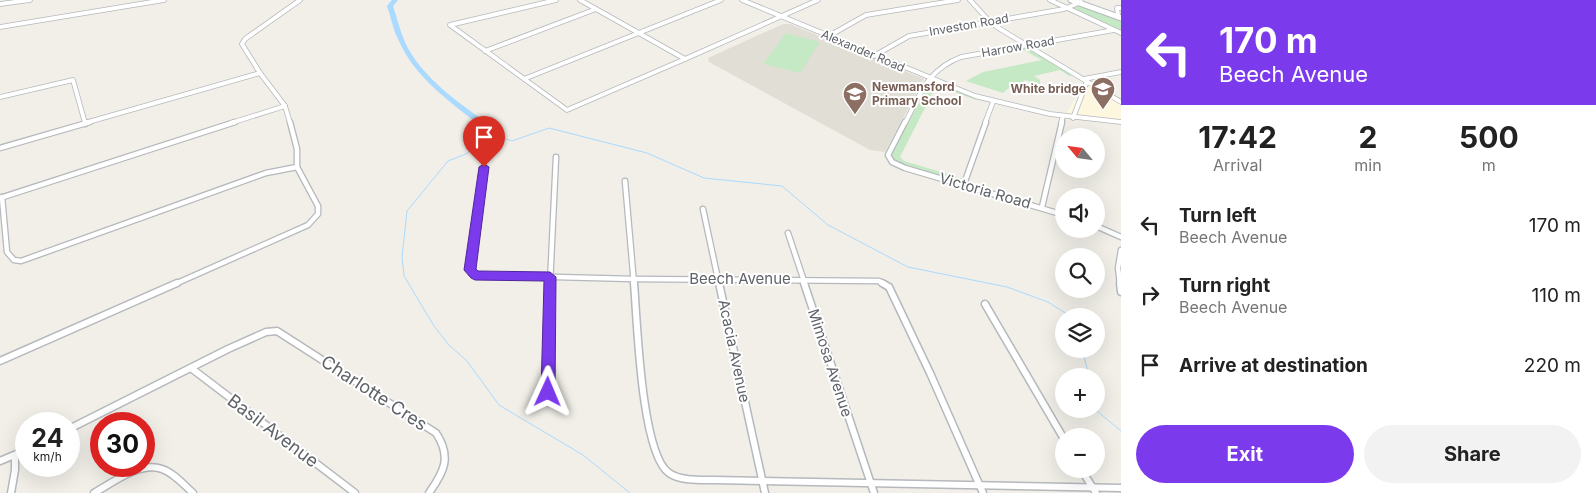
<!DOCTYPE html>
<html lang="en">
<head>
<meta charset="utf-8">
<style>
  :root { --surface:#fff; --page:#f2f2f2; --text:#222; --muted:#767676; --accent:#7c3aed }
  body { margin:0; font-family:Inter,sans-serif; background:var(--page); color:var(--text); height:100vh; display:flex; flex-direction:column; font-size:19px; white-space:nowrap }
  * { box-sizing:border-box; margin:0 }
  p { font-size:16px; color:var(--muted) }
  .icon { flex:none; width:28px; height:28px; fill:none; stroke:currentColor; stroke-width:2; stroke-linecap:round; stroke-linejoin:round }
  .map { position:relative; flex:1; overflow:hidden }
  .drawer { display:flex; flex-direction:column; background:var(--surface); width:475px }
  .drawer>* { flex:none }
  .hud { background:#7c3aed; color:#fff; overflow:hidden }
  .needle { width:32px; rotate:299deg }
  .tools { position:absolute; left:1055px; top:128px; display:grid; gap:10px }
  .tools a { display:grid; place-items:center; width:50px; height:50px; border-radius:50%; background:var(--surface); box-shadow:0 5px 20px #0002; font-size:25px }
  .speed { position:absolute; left:15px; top:412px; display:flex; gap:10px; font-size:25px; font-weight:700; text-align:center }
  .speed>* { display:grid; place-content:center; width:65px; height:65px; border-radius:50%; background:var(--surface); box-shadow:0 5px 20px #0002; line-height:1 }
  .speed small { font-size:12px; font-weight:400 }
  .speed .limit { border:8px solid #d22; background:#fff; color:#111 }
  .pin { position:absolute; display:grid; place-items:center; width:42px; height:42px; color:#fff; margin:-51px -21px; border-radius:50% 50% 50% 0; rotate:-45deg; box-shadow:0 0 5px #0007 }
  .pin .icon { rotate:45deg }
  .me { position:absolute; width:55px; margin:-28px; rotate:1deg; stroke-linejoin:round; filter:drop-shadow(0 0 4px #0008) }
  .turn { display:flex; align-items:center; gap:18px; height:105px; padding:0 15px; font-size:22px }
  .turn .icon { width:65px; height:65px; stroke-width:2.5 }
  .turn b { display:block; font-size:35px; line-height:42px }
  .eta { display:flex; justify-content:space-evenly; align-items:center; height:85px; text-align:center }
  .eta b { font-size:30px; font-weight:700; line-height:35px }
  .action { display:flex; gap:10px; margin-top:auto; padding:10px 15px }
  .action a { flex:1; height:58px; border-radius:30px; background:var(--accent); color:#fff; font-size:20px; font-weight:700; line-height:58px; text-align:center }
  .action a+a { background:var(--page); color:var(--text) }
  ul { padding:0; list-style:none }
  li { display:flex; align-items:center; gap:15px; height:70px; padding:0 15px }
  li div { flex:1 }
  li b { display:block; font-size:19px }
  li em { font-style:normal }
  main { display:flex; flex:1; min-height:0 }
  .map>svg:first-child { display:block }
  .commercial { fill:#fef7e0 }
  .education { fill:#e1ded6 }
  .green { fill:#c5e8c5 }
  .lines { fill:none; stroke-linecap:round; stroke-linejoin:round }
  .stream { stroke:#aadaff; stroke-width:1 }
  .river { fill:#aadaff; fill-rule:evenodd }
  .minor-far2-casing { stroke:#b5b8bc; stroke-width:5.5 }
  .minor-far1-casing { stroke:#b5b8bc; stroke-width:7 }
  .minor-casing { stroke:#b5b8bc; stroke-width:9 }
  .secondary-casing { stroke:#b6babf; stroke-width:7 }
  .minor-far2 { stroke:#fff; stroke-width:4 }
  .minor-far1 { stroke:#fff; stroke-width:4.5 }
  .minor { stroke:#fff; stroke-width:6 }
  .secondary { stroke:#fff; stroke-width:5 }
  .route { fill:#7c3aed; stroke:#51269a }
  .labels { text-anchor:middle; stroke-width:4; stroke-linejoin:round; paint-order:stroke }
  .far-street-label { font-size:12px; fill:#5f6368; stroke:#fff }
  .far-education-label { font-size:12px; font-weight:bold; fill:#785e54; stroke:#fff; text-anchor:start }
  .street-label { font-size:15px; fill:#5f6368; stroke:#fff }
  .near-street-label { font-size:18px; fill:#5f6368; stroke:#fff }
</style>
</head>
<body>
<main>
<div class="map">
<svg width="1121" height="493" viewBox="0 0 1121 493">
  <rect width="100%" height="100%" fill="#f1efe8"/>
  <path class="commercial" d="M1085 81 1121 102V122L1065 116Z"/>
  <path class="education" d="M783 24H790L924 79 885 152 870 150 709 62 708 58Z"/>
  <g class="green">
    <path d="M1080 4 1121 19V32L1072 8Z"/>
    <path d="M786 33 820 42 800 73 763 64Z"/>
    <path d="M1025 47 1075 75 1069 76 1060 70 1034 76 1040 80V85L1025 80 1021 83 1020 87 1012 85 1003 93 966 81 983 72 1042 60 1020 48Z"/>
    <path d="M935 82 971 96 979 101 941 87 935 88 900 157 904 161 964 179 963 183C948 179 898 170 891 157L895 146 930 83Z"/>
  </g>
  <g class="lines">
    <g class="stream">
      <path d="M1082 349 1089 376"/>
      <path d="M1096 407 1097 411 1121 431"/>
      <path d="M630 493 583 455 499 405 467 361 449 345 434 326 404 276 402 257 407 211 448 161 466 154 484 137 491 134 512 141 549 128 647 153 704 178 782 186 828 225 908 267 1007 287 1048 302 1070 316"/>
    </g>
    <path class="river" d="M392 0H398L393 6C398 21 401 36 409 50 428 83 463 105 492 127L495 134 494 136H488L486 130C453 104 415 79 398 39 393 29 391 17 387 6Z"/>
    <defs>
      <g id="minor-far2">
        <path d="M556 0 450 25 567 110 685 59"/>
        <path d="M580 0 596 9"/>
        <path d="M742 0 975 96 1050 114 1121 122"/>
        <path d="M970 0 990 22 1000 29 1121 102"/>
        <path d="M1050 0 1121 33"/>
        <path d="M0 4 30 0"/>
        <path d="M1118 15 1117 8H1121"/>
        <path d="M0 27 164 0"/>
        <path d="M827 37 866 15 958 0"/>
        <path d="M485 51 596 9 685 59 818 0"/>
        <path d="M874 56 909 36 1064 9 1081 2"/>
        <path d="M524 79 721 0"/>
        <path d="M1084 79 1121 72"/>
        <path d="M0 97 73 80 85 123"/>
        <path d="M1073 118 1087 81"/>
        <path d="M85 123 260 73"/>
        <path d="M231 123 285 106"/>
        <path d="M290 123 285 106 260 73 242 44 245 39 300 0"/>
        <path d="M905 123C921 93 927 70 961 57L1114 30"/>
        <path d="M985 123 993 102"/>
        <path d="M1061 123 1063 116"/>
      </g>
      <g id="minor-far1">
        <path d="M85 122V124"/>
        <path d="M905 122 888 155 892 162 905 168 1064 215"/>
        <path d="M0 148 90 122"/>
        <path d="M484 167 470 271 475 275 633 279 879 281 884 284"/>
        <path d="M625 181 634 284"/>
        <path d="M964 184 986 122"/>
        <path d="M2 197 7 252 14 260 21 261 266 173 297 167"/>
        <path d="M0 198 235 122"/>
        <path d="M1042 207 1062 122"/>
        <path d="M703 209 719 284"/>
        <path d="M1096 226 1121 237"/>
        <path d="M788 233 805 284"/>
        <path d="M175 284 308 225 318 214V206L297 167V149L290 122"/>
        <path d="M550 284 556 157"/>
        <path d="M1120 284 1118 268 1121 250"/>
      </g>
      <g id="minor">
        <path d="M634 283C637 318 641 454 669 473 680 481 700 480 714 480L1121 488"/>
        <path d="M719 283 765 493"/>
        <path d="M804 283 874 493"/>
        <path d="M882 283 889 287 930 373 983 493"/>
        <path d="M1120 283 1121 292"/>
        <path d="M985 304 1064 439"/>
        <path d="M0 361 177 283"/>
        <path d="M191 368 355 493"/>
        <path d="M548 392 550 283"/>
        <path d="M69 429 228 349 266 332 277 331 436 433C452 457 444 472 429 493"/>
        <path d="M0 461 26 450"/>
        <path d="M1081 469 1096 493"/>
        <path d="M11 493 15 470V456"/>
        <path d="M94 493C112 483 140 461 162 469 174 473 184 485 193 493"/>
      </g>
      <path id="secondary" d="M1071 0 1121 18"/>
    </defs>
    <use href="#minor-far2" class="minor-far2-casing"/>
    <use href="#minor-far1" class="minor-far1-casing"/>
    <use href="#minor" class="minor-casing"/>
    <use href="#secondary" class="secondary-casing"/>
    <use href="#minor-far2" class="minor-far2"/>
    <use href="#minor-far1" class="minor-far1"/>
    <use href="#minor" class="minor"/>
    <use href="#secondary" class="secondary"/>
  </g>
  <path class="route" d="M484 164 489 167 476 269 478 271 550 272 556 277 555 392 553 396 548 398 543 396 541 392 544 281 475 280 471 278 464 270 479 167Z"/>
  <defs>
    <symbol id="university-pin" viewBox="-11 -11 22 30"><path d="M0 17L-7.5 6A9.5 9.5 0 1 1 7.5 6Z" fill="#8d6e63" stroke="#fff"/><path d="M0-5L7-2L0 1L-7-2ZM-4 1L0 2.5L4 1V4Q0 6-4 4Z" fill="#fff"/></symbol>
    <symbol id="school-pin" viewBox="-11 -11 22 30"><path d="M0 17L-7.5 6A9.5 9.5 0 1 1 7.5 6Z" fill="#8d6e63" stroke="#fff"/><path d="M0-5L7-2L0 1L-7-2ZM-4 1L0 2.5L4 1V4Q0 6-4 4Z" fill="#fff"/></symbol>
  </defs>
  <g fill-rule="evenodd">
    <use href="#university-pin" x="1089" y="75" width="28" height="38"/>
    <use href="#school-pin" x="841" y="80" width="28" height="38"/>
  </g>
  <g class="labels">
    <g class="far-street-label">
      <text transform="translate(969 25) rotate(-10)" y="4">Investon Road</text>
      <text transform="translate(1018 47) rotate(-10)" y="4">Harrow Road</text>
      <text transform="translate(863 51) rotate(23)" y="4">Alexander Road</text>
    </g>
    <g class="far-education-label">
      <text x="872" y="91">Newmansford<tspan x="872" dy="14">Primary School</tspan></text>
      <text x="1086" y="93" text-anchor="end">White bridge</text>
    </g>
    <g class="street-label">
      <text transform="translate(985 191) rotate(16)" y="5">Victoria Road</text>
      <text x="740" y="284">Beech Avenue</text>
      <text transform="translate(734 351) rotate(78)" y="5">Acacia Avenue</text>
      <text transform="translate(830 363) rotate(72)" y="5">Mimosa Avenue</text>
    </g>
    <g class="near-street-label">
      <text transform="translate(374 393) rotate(33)" y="6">Charlotte Cres</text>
      <text transform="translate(273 431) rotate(37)" y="6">Basil Avenue</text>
    </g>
  </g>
</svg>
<div class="tools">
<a><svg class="needle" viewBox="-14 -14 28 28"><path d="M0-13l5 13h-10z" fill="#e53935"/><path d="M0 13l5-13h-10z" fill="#767676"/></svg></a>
<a><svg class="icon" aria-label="sound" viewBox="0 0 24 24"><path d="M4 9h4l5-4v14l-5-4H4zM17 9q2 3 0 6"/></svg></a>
<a><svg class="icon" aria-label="search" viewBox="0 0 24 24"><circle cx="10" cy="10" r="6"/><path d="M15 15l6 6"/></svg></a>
<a><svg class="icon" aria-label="layers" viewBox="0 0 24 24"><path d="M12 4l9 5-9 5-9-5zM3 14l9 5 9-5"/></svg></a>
<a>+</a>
<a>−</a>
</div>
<div class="speed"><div>24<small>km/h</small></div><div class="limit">30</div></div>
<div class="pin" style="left:484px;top:167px;background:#d93025"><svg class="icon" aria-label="arrive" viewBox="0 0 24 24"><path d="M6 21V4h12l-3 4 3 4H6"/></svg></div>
<svg class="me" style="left:548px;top:392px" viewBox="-20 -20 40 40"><path d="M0-17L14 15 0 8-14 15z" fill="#7c3aed" stroke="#fff" stroke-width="4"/></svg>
</div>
<section class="drawer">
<div class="hud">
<div class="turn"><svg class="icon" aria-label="left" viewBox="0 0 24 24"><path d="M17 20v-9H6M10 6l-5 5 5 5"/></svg><div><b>170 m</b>Beech Avenue</div></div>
</div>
<div class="eta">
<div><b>17:42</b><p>Arrival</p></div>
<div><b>2</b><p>min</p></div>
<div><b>500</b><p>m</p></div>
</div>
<ul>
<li><svg class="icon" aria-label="left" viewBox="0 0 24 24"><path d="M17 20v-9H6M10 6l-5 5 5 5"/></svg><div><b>Turn left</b><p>Beech Avenue</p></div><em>170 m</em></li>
<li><svg class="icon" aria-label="right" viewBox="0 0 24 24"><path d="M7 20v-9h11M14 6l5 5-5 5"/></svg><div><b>Turn right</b><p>Beech Avenue</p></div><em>110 m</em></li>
<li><svg class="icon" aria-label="arrive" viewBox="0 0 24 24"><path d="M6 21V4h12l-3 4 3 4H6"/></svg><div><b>Arrive at destination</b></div><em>220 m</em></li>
</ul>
<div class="action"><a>Exit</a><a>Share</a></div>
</section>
</main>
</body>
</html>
